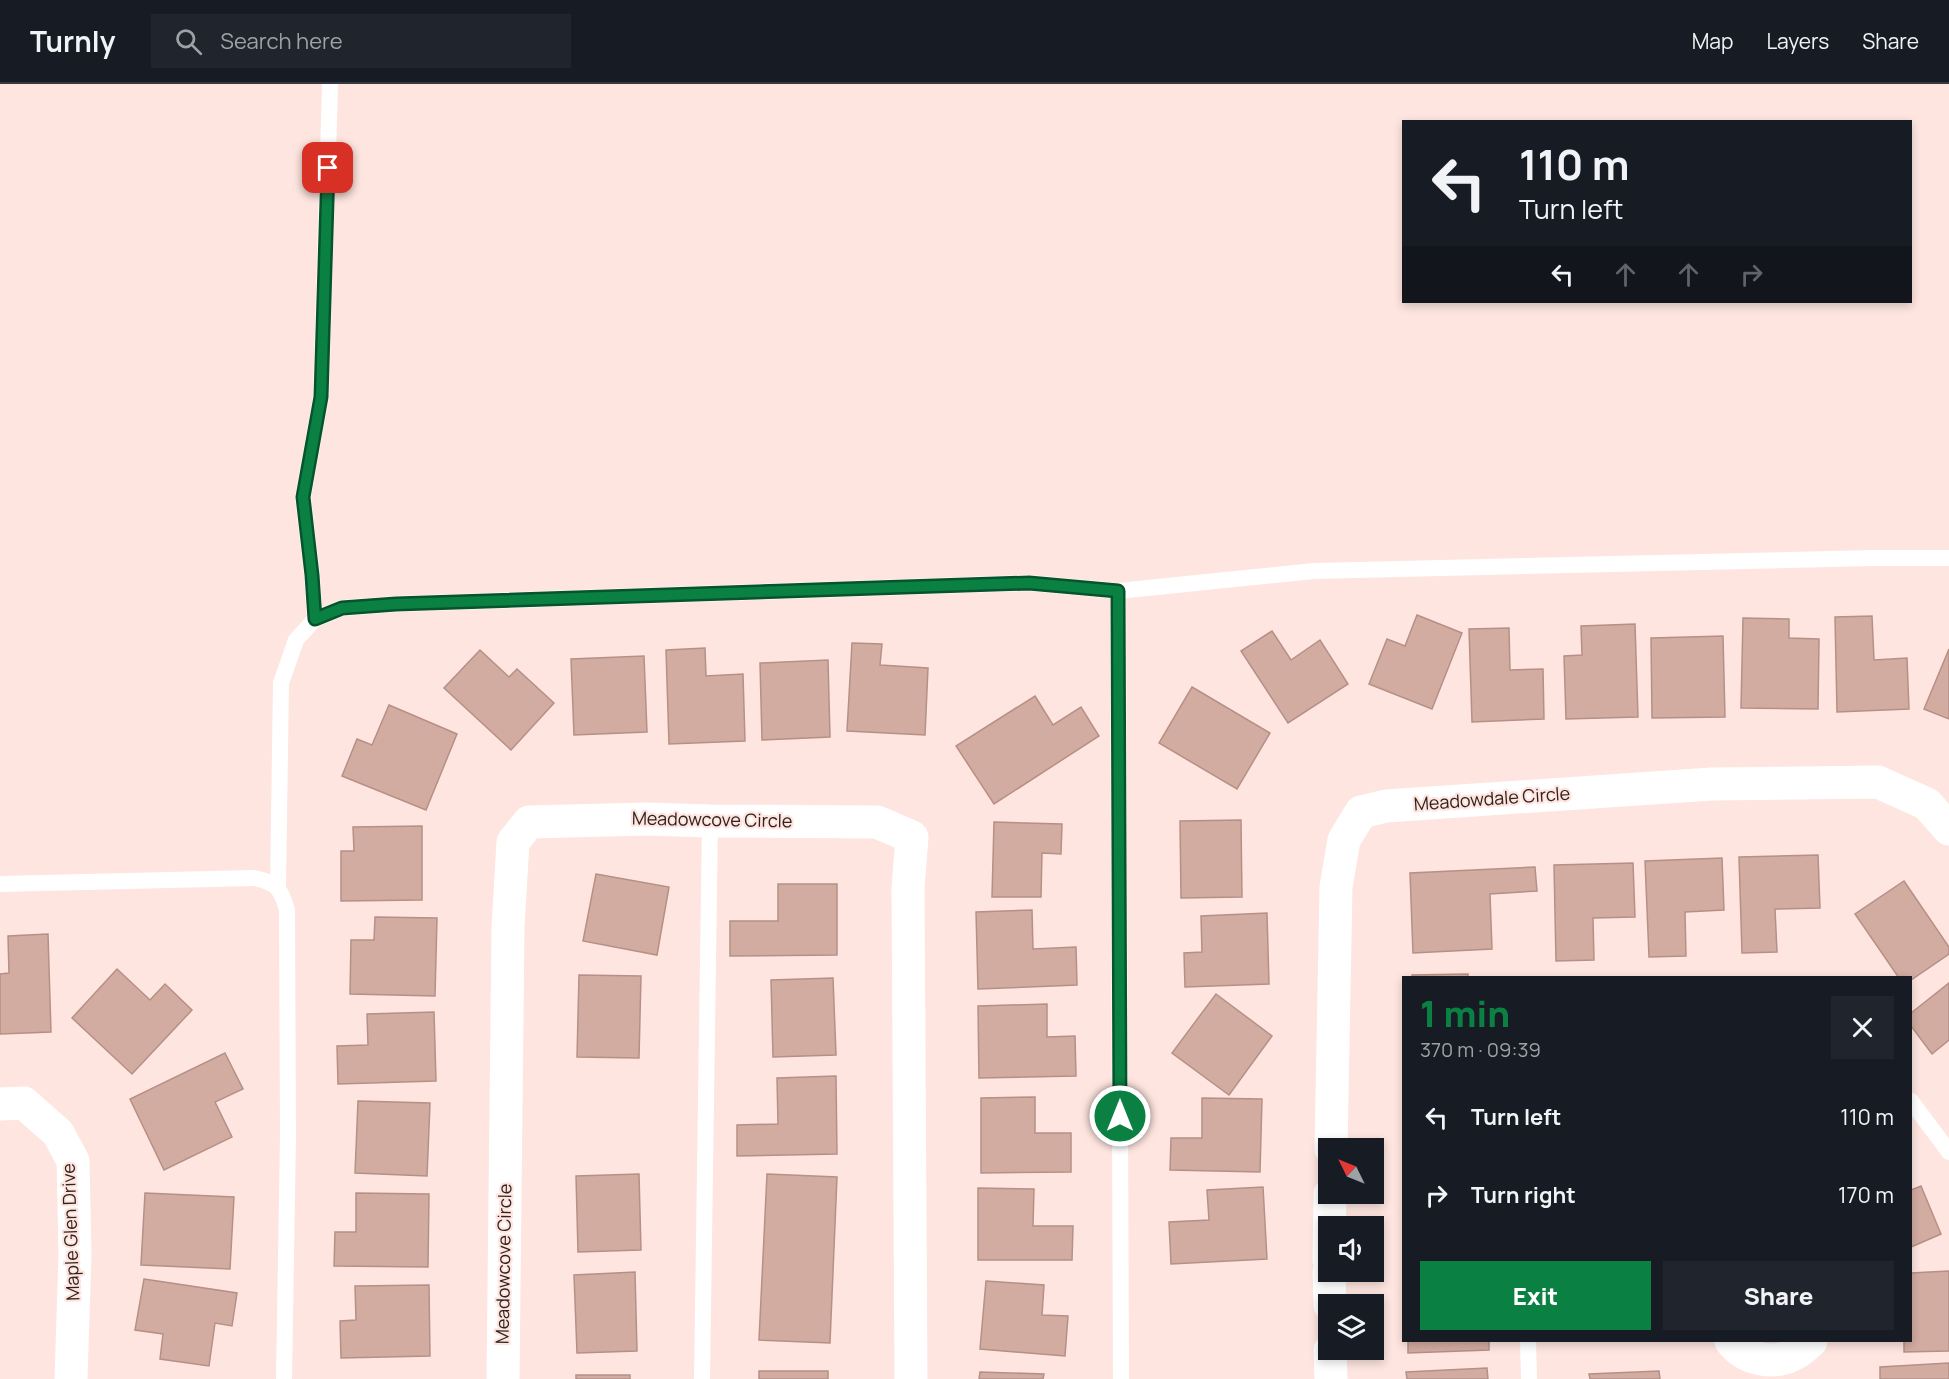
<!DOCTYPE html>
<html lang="en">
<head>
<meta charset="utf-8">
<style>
  :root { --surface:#171b24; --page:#20242c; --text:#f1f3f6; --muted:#9ea1a6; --line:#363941; --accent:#0b8043 }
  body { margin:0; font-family:Manrope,sans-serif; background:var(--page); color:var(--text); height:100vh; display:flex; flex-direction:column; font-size:22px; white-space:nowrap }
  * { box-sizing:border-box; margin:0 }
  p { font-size:20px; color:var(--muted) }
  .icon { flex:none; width:33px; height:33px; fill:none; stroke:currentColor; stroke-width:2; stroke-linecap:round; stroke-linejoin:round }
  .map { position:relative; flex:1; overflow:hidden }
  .sheet { position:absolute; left:1402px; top:892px; width:510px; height:366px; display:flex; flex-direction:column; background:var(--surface); border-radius:0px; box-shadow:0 3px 9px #0003 }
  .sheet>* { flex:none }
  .guide { position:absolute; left:1402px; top:36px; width:510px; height:183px; border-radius:0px; box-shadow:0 3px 9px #0003; background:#171b24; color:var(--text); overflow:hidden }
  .needle { width:39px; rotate:313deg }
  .controls { position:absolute; left:1318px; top:1054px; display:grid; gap:12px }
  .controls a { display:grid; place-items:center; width:66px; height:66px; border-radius:0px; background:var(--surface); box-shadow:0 3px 9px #0003; font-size:30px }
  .pin { position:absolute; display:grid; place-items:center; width:51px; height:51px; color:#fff; margin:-26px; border-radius:12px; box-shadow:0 3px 9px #0006 }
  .me { position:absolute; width:66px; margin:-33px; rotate:0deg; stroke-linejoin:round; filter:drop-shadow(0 0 4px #0008) }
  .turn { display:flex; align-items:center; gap:21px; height:126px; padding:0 18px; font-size:27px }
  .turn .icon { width:78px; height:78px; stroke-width:2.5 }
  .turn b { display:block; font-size:42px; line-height:51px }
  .lanes { display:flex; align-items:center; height:57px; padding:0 18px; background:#0003; justify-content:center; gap:30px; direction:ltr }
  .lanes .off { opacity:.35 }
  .round { display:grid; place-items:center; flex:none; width:63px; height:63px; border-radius:0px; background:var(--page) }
  .summary { display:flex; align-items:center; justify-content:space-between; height:102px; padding:0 18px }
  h1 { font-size:36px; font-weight:800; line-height:45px; color:var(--accent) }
  .button { display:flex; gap:12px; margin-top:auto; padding:12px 18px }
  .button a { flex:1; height:69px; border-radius:0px; background:var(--accent); color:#fff; font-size:24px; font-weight:800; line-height:69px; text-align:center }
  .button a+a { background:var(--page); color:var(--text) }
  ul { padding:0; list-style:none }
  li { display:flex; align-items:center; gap:18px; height:78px; padding:0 18px }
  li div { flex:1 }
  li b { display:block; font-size:22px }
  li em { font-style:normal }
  header { display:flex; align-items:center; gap:36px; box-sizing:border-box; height:84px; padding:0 30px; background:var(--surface); border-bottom:2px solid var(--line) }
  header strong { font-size:28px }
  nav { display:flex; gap:33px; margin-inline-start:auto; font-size:21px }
  .search { width:420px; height:54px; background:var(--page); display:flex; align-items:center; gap:15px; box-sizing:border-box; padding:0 21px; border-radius:0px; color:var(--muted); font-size:22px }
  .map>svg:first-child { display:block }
  .building { fill:#d2aba1; stroke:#b69087; stroke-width:1.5 }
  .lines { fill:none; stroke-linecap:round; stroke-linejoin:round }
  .lane { stroke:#fff; stroke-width:16 }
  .street { stroke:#fff; stroke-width:33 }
  .route-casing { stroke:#07532c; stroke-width:15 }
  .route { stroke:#0b8043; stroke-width:10 }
  .labels { text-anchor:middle; stroke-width:4.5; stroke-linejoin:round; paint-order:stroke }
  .street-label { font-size:18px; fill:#31221e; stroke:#fee5df }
</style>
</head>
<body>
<header>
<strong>Turnly</strong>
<div class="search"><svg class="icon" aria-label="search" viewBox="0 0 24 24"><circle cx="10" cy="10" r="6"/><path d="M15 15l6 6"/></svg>Search here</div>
<nav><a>Map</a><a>Layers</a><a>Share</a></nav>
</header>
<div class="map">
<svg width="1949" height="1295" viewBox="0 0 1949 1295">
  <rect width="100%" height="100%" fill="#fee5df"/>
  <g class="building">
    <path d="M1417 531 1462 549 1432 625 1369 600 1387 555 1405 562Z"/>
    <path d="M1872 532 1874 576 1907 574 1909 625 1837 628 1835 533Z"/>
    <path d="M1743 534 1789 535V554L1819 555 1818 625 1741 624Z"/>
    <path d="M1635 540 1638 633 1566 635 1564 572 1582 571 1581 542Z"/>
    <path d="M1509 544 1510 586 1543 585 1544 635 1472 638 1469 545Z"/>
    <path d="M1272 547 1291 576 1320 556 1348 600 1288 639 1241 567Z"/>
    <path d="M1723 552 1725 633 1652 634 1651 554Z"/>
    <path d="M852 559 882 560 880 581 928 584 925 651 847 647Z"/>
    <path d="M705 564 706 592 743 590 745 657 669 660 666 566Z"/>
    <path d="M1949 565V635L1924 625Z"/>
    <path d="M480 566 509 593 517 585 554 619 511 666 444 604Z"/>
    <path d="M644 572 647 648 574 651 571 575Z"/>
    <path d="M828 576 830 653 762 656 760 579Z"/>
    <path d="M1192 603 1270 649 1237 705 1159 659Z"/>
    <path d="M1035 612 1053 641 1081 623 1099 652 994 720 956 662Z"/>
    <path d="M389 621 457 650 426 726 342 692 357 655 372 661Z"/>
    <path d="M1241 736 1242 813 1181 814 1180 737Z"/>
    <path d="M994 738 1062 740 1061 770 1042 769 1041 813H992Z"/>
    <path d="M422 742V816L341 817V767H354L353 743Z"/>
    <path d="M1818 771 1820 824 1775 825 1777 868 1742 869 1739 773Z"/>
    <path d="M1722 774 1724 826 1685 828 1686 872 1649 873 1645 777Z"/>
    <path d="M1633 779 1635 833 1593 834 1594 876 1556 877 1554 781Z"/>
    <path d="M1535 783 1537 807 1490 810 1492 865 1413 869 1410 789Z"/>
    <path d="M596 790 669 803 657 871 583 857Z"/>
    <path d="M1904 797 1949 863V870L1911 896V894H1899L1855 830Z"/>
    <path d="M778 800H837V871L730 872V837H778Z"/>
    <path d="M1032 826 1033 865 1076 863 1077 901 978 905 976 828Z"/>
    <path d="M1267 829 1269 900 1185 903 1184 869 1202 868 1201 832Z"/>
    <path d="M375 833 437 834 435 912 350 910 351 856H374Z"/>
    <path d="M48 850 51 948 0 950V890L9 889 8 852Z"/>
    <path d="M117 885 150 916 165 900 192 926 132 990 72 934Z"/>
    <path d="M1468 890V894H1412V891Z"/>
    <path d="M579 891 641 892 639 974 577 973Z"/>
    <path d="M833 894 836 971 773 973 771 896Z"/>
    <path d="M1949 899V956L1932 970 1911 942V929Z"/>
    <path d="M1216 910 1272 952 1229 1011 1172 969Z"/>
    <path d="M1047 920V953L1075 952 1076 992 979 994 978 922Z"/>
    <path d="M434 928 436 997 338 1000 337 962 368 961 367 930Z"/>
    <path d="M225 969 243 1005 215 1018 232 1053 164 1086 130 1015Z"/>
    <path d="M836 992 837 1070 737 1072V1041L778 1040 777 994Z"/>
    <path d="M1035 1013V1049H1071V1088L981 1089V1014Z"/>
    <path d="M1202 1014 1262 1015 1260 1088 1170 1086 1171 1054H1202Z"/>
    <path d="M358 1017 430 1019 427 1092 355 1089Z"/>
    <path d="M639 1090 641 1166 578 1168 576 1092Z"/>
    <path d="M767 1090 837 1093 830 1259 759 1256Z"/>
    <path d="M1921 1102 1941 1150 1911 1163V1106Z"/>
    <path d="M1263 1103 1267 1175 1171 1180 1169 1138 1209 1136 1207 1106Z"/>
    <path d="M978 1104 1034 1105 1033 1142H1073L1072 1176H978Z"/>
    <path d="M145 1109 234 1113 230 1185 141 1181Z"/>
    <path d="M356 1109 429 1110 428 1183 334 1182 335 1148H356Z"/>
    <path d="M1949 1187V1267L1904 1268V1257H1911V1189Z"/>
    <path d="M635 1188 637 1267 577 1269 574 1191Z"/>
    <path d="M144 1195 237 1209 232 1242 215 1239 209 1282 160 1275 163 1250 135 1246Z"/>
    <path d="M986 1197 1044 1201 1042 1231 1068 1232 1065 1272 980 1265Z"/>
    <path d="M429 1201 430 1272 341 1274 340 1237 356 1236 355 1202Z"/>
    <path d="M1408 1257H1489V1266L1408 1269Z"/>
    <path d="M1949 1279V1295H1880V1283Z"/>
    <path d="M1487 1284 1488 1295H1407L1406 1288Z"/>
    <rect x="759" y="1287" width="69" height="8"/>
    <path d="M1659 1287 1660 1295H1590L1589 1290Z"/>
    <path d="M980 1288 1044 1290 1043 1295H979Z"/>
    <rect x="576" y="1291" width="54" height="4"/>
  </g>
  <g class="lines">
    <g class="lane">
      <path d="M315 535 312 491 303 413 321 313 330 0"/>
      <path d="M0 800 254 794C276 798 281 804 287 826L288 1052 284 1295"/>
      <path d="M278 803 281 599 296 556 315 535 342 524 396 520 1029 499 1118 507"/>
      <path d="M1911 1017 1949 1068"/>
      <path d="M1528 1257 1529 1295"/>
      <path d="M702 1295 710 737"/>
      <path d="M1121 1295 1118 507 1314 487 1873 474H1949"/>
    </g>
    <g class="street">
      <path d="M0 1020 24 1019 58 1049 73 1077 75 1170 71 1295"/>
      <path d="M1331 1065 1336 803 1344 756 1361 728 1386 722 1712 700 1878 698 1927 720 1949 745"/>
      <path d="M1329 1176 1330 1110"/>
      <path d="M1329 1188 1330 1221"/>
      <path d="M1731 1257C1745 1276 1776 1282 1796 1269 1802 1266 1806 1261 1811 1257"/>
      <path d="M1330 1266 1331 1295"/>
      <path d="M503 1295 508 843 513 758 529 738 647 735 710 737 877 738 912 753 908 804 911 1295"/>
    </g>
  </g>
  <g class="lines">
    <defs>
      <path id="route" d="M328 84 321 313 303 413 312 491 315 535 342 524 396 520 1029 499 1118 507 1120 1032"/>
    </defs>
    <use href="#route" class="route-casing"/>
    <use href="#route" class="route"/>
  </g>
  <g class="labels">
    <g class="street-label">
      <text transform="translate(1492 715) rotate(-4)" y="6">Meadowdale Circle</text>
      <text transform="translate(712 736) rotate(1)" y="6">Meadowcove Circle</text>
      <text transform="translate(71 1148) rotate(-92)" y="6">Maple Glen Drive</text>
      <text transform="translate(504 1180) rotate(-89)" y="6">Meadowcove Circle</text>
    </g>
  </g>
</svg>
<div class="controls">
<a><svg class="needle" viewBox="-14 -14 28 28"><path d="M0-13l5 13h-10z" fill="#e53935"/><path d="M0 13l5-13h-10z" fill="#9ea1a6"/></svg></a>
<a><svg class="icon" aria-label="sound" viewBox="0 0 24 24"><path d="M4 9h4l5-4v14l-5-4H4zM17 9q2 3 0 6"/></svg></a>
<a><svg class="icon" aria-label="layers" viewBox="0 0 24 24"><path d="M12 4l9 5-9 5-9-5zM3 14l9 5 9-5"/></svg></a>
</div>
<div class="pin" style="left:328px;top:84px;background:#d93025"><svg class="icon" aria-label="arrive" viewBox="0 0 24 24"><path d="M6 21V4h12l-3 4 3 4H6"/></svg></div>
<svg class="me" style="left:1120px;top:1032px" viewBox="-20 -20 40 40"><circle r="17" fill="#0b8043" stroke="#fff" stroke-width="3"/><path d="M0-11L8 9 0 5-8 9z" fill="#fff"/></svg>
<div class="guide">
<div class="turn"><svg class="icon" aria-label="left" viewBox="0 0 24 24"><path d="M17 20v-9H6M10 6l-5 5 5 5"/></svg><div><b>110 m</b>Turn left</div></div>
<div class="lanes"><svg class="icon" aria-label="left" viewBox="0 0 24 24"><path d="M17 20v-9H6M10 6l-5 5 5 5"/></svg><svg class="icon off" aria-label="ahead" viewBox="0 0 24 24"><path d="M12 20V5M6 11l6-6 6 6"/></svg><svg class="icon off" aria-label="ahead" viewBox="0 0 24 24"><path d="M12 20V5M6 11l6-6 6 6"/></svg><svg class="icon off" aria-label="right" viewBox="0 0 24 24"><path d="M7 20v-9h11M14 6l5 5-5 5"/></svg></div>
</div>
<section class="sheet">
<div class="summary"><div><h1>1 min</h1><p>370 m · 09:39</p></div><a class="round"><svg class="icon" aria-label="close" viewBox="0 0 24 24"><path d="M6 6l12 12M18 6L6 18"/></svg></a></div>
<ul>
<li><svg class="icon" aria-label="left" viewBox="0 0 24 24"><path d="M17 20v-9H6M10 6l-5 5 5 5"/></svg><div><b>Turn left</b></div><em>110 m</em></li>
<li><svg class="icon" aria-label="right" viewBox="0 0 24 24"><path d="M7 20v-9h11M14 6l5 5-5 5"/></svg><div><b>Turn right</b></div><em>170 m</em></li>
</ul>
<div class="button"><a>Exit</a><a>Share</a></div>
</section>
</div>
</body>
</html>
